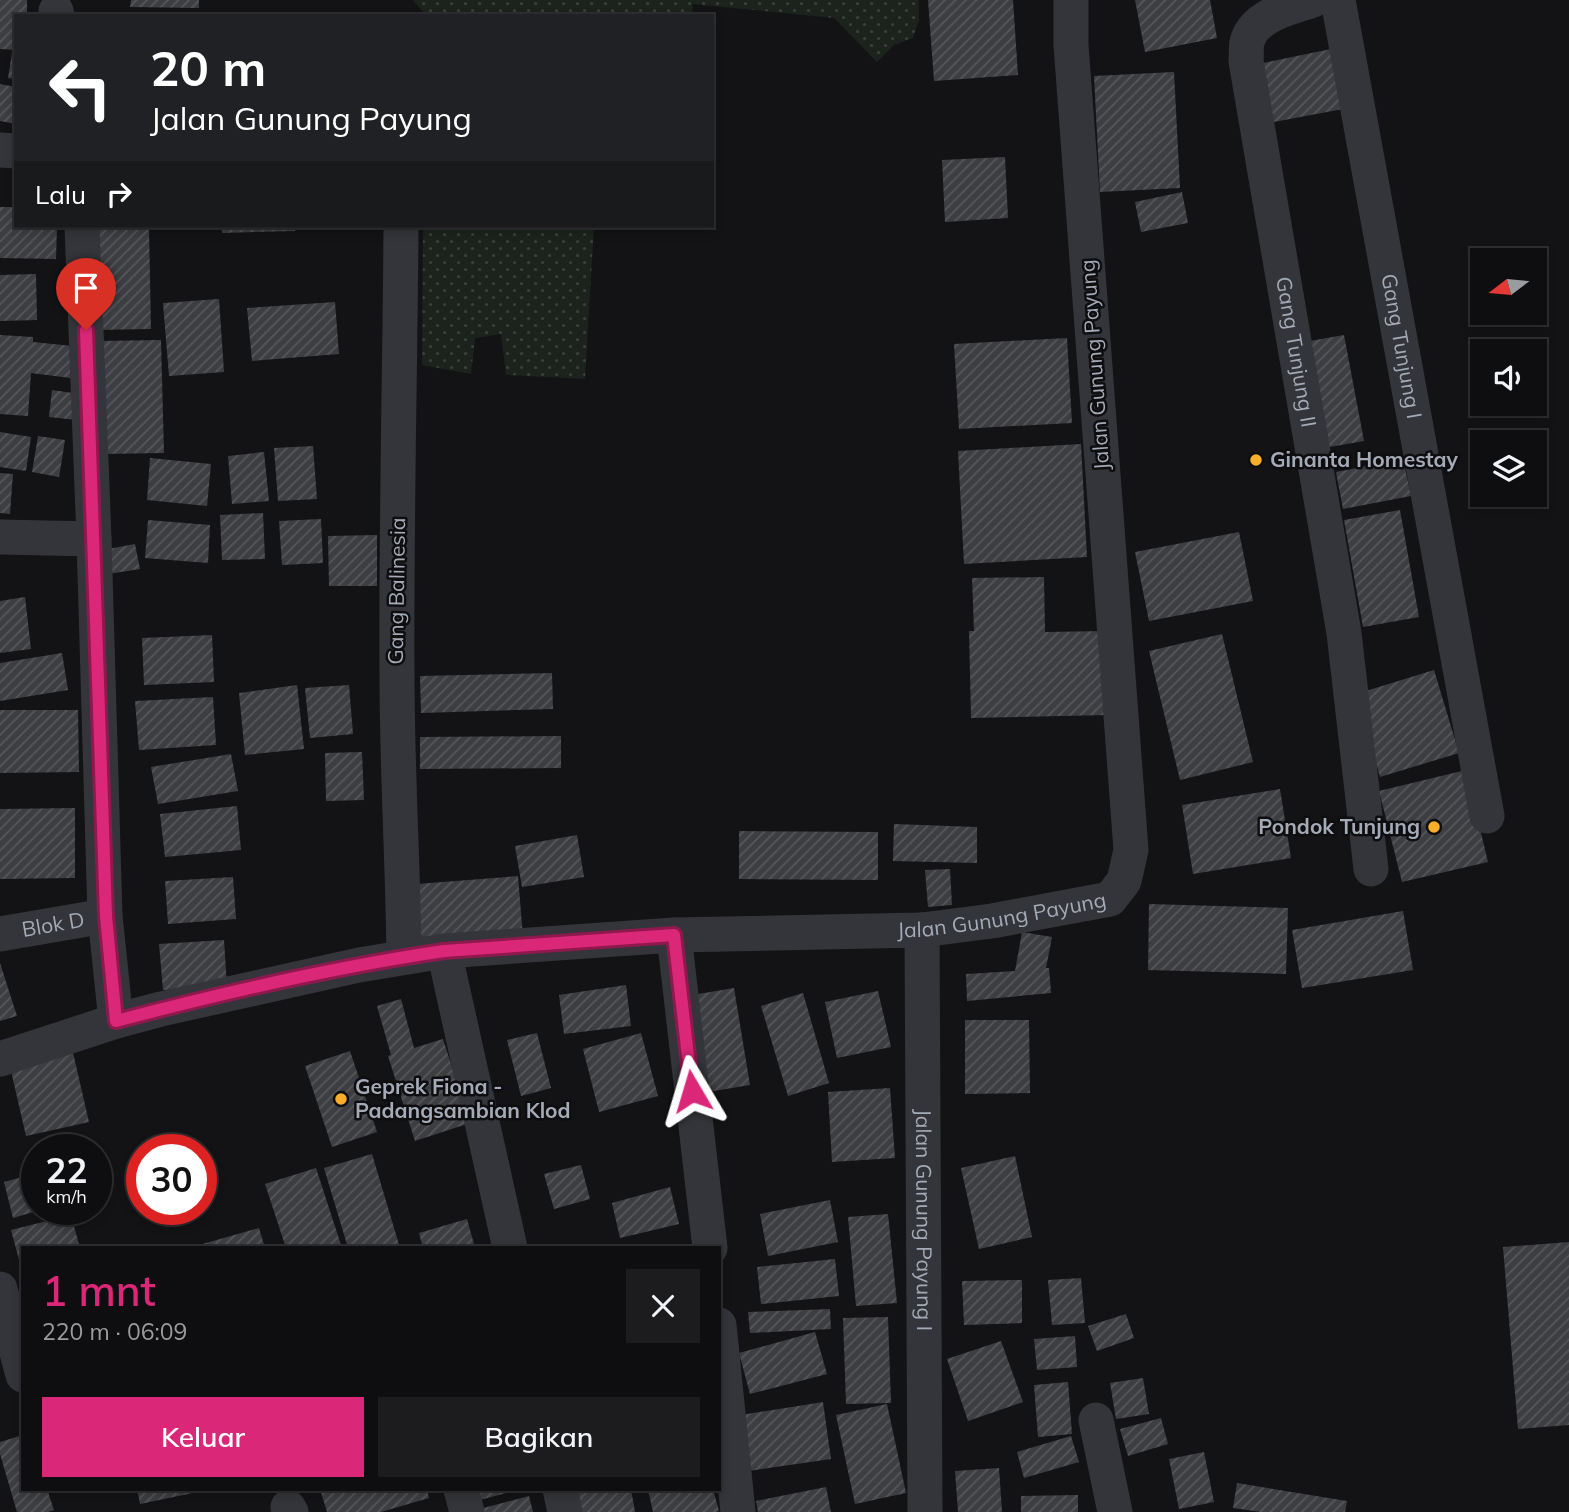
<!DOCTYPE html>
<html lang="id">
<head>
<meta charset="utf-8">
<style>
  :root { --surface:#0e0e10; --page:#1c1c1e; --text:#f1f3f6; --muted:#9b9c9f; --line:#2e2e30; --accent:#db2777 }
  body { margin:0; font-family:Mulish,sans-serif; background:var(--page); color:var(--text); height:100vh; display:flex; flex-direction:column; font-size:26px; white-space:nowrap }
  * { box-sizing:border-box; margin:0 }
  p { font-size:23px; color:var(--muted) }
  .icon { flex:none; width:38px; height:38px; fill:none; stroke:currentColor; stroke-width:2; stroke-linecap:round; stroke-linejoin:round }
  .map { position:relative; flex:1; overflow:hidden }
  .side { position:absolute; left:21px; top:1246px; width:700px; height:245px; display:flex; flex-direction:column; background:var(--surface); border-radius:0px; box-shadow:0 4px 10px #0003,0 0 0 2px var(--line) }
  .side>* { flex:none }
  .banner { position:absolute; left:14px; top:14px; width:700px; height:214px; border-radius:0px; box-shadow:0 4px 10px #0003,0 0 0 2px var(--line); background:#202124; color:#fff; overflow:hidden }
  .needle { width:46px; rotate:254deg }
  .controls { position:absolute; left:1470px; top:248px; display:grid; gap:14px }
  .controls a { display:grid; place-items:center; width:77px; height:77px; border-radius:0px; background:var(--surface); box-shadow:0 4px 10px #0003,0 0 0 2px var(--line); font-size:35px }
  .speed { position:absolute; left:21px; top:1134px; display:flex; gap:14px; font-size:35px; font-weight:700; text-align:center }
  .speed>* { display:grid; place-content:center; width:91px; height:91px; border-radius:50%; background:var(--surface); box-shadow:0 4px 10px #0003,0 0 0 2px var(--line); line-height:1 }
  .speed small { font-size:18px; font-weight:400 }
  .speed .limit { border:10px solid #d22; background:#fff; color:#111 }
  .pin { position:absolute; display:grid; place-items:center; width:60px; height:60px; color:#fff; margin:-72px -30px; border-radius:50% 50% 50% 0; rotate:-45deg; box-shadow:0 0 7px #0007 }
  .pin .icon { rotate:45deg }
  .me { position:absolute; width:77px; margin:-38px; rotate:353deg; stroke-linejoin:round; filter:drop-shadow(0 0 5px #0008) }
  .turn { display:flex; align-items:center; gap:24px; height:147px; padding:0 21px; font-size:32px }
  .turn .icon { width:91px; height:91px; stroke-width:2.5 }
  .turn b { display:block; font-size:49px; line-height:60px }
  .then { display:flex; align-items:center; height:66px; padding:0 21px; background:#0003; gap:14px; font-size:26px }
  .round { display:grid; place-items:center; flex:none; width:74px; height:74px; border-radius:0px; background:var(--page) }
  .overview { display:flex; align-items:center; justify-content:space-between; height:119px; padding:0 21px }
  h1 { font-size:42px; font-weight:600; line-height:52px; color:var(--accent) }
  .action { display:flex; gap:14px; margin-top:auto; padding:14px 21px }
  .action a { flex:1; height:80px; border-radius:0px; background:var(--accent); color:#fff; font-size:28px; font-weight:600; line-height:80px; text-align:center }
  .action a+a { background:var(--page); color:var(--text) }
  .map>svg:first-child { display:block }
  .grass { fill:url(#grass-dots) }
  .building { fill:url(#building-hatch) }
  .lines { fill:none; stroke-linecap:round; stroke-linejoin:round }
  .street { stroke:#34353a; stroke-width:35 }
  .route-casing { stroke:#8e194d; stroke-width:18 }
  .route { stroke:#db2777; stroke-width:12 }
  .poi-dot { fill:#f8ae29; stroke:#0e0e10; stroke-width:2.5 }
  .labels { text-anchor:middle; stroke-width:5; stroke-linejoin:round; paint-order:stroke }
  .street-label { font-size:21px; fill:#a4aab6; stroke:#0e0e10 }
  .poi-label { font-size:21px; font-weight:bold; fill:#a4aab6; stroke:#0e0e10; text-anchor:start }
</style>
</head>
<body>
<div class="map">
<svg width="1569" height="1512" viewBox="0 0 1569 1512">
  <defs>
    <pattern id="grass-dots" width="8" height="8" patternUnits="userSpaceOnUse" patternTransform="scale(1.75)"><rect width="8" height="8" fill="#1b231c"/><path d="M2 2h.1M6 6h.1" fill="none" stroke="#39403b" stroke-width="1.8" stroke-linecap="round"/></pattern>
    <pattern id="building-hatch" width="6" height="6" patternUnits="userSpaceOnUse" patternTransform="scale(1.75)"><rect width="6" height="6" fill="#3d3e42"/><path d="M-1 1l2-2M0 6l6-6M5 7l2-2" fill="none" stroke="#56575b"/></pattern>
  </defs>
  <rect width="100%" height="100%" fill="#131315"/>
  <g class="grass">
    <path d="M413 0H919V20L913 38 894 45 877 62 834 18 693 4 692 16H425V14Z"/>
    <path d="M423 226H594L585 379 506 375 501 334 475 338 471 374 422 365Z"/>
  </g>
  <g class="building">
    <path d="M0 0H27V16H16V50L0 49Z"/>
    <path d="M131 0H199V8L130 7Z"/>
    <path d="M928 0H1013L1018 75 934 81Z"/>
    <path d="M1135 0H1210L1217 38 1145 52Z"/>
    <path d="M1336 48 1348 108 1269 123 1258 64Z"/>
    <path d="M12 53H16V79L8 78Z"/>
    <path d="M1174 72 1180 188 1100 192 1094 76Z"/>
    <path d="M0 84 16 87V124L0 121Z"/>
    <path d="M1005 157 1008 218 945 222 942 160Z"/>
    <path d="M1182 192 1188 223 1141 232 1135 202Z"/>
    <path d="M0 207H16V226H57L56 259 0 258Z"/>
    <path d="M222 226H295V231L222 233Z"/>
    <path d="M149 229 151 329 95 330 93 230Z"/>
    <path d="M36 274 37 320 0 321V275Z"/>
    <path d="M219 299 224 372 169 376 163 303Z"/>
    <path d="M335 302 339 354 252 361 247 308Z"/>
    <path d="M0 335 33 337V342L82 347 78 379 31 373 28 416 0 414Z"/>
    <path d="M1344 335 1364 441 1324 448 1304 342Z"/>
    <path d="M1067 338 1072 423 959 429 954 344Z"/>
    <path d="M161 340 164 453 101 454 98 341Z"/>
    <path d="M52 390 80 394 77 420 49 417Z"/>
    <path d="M0 432 31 437 26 471 0 467Z"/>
    <path d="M38 436 65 440 59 477 32 472Z"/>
    <path d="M1081 444 1087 557 964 564 958 451Z"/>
    <path d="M313 446 317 499 278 501 274 448Z"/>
    <path d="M264 452 269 501 232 504 228 456Z"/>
    <path d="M150 458 211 464 207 506 147 500Z"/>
    <path d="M1403 459 1411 496 1343 509 1336 472Z"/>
    <path d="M0 473 13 474 10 514 0 513Z"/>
    <path d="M1400 510 1419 617 1363 627 1344 520Z"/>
    <path d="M263 513 265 559 222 560 220 515Z"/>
    <path d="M321 519 323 563 282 565 279 521Z"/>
    <path d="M148 520 210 525 208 563 145 558Z"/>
    <path d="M1239 532 1253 601 1149 621 1135 552Z"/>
    <path d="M377 535V586H329L328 536Z"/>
    <path d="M135 544 140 569 108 574 103 550Z"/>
    <path d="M1044 577 1045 632 1106 631 1108 715 971 718 969 631H974L972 578Z"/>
    <path d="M25 597 31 649 0 653V601Z"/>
    <path d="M1222 634 1253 762 1180 780 1149 651Z"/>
    <path d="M212 635 214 682 144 685 142 638Z"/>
    <path d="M62 653 68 690 0 701V663Z"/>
    <path d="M1434 670 1459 753 1380 777 1356 694Z"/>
    <path d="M552 673 553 709 421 713 420 676Z"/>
    <path d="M297 685 304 749 245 755 239 693Z"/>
    <path d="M349 685 353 734 310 738 305 688Z"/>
    <path d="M213 697 216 745 139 750 135 701Z"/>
    <path d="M0 710H78L79 772 0 773Z"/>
    <path d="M561 736V768L420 769V737Z"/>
    <path d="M362 752 364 800 326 801 325 753Z"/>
    <path d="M231 754 238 791 158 804 151 767Z"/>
    <path d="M1466 770 1488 862 1402 882 1379 791Z"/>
    <path d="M1280 789 1291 858 1193 874 1182 805Z"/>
    <path d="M237 806 241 850 165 857 160 814Z"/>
    <path d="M75 808V878L0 879V809Z"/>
    <path d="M894 824 977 827V863L893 861Z"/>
    <path d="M739 831 878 832V880L739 879Z"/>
    <path d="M577 835 584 877 522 887 515 846Z"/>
    <path d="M950 869 952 905 928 907 925 870Z"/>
    <path d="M518 876 523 937 422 946 417 884Z"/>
    <path d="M233 877 236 919 168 924 165 881Z"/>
    <path d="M1149 904 1288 908 1286 974 1148 970Z"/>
    <path d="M1403 911 1413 970 1302 988 1292 930Z"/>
    <path d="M1022 932 1052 937 1046 968H1049L1051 993 967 1001 966 974 1015 971Z"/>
    <path d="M224 940 227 986 163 990 159 944Z"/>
    <path d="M0 963 17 1016 0 1021Z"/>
    <path d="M626 985 631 1026 564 1034 559 995Z"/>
    <path d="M734 988 750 1085 708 1092 692 995Z"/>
    <path d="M878 991 891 1047 837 1058 825 1002Z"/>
    <path d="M803 993 829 1083 788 1096 761 1006Z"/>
    <path d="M401 999 414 1048 443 1039 470 1123 415 1141 388 1056 391 1055 377 1006Z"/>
    <path d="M965 1020H1029L1030 1093 965 1094Z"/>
    <path d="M537 1033 551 1088 521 1096 507 1040Z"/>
    <path d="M641 1033 658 1096 599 1112 583 1049Z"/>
    <path d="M71 1044 89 1122 26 1136 8 1058Z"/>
    <path d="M350 1051 377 1132 332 1147 305 1066Z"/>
    <path d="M890 1088 895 1158 832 1162 828 1092Z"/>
    <path d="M372 1154 400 1248H348L324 1168Z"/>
    <path d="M1015 1156 1032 1237 979 1249 961 1168Z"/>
    <path d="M581 1165 590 1199 554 1209 544 1174Z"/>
    <path d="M316 1168 342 1248H286L265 1184Z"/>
    <path d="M37 1173V1211L13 1218 4 1182Z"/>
    <path d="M670 1187 679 1224 620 1238 612 1203Z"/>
    <path d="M830 1200 838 1242 768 1256 760 1214Z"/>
    <path d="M888 1214 897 1303 856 1306 848 1217Z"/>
    <path d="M71 1215 80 1248H23L22 1271 11 1230Z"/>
    <path d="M467 1219 475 1248H423L419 1233Z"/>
    <path d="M259 1228 265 1248H192V1247Z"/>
    <path d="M1569 1242V1425L1518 1429 1503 1247Z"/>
    <path d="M835 1259 839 1296 761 1304 757 1267Z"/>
    <path d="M1081 1278 1085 1323 1052 1325 1048 1280Z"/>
    <path d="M1022 1280V1323L964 1325 962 1281Z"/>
    <path d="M830 1309 831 1329 750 1333 748 1312Z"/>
    <path d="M1126 1314 1134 1338 1097 1351 1088 1326Z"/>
    <path d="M888 1317 891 1403 846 1404 843 1318Z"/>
    <path d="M815 1332 827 1374 750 1394 739 1353Z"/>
    <path d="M1075 1336 1077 1367 1037 1370 1034 1339Z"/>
    <path d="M1001 1341 1023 1402 968 1421 947 1359Z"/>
    <path d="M1143 1378 1149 1414 1116 1419 1110 1383Z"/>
    <path d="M1068 1382 1072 1434 1038 1437 1034 1385Z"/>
    <path d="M823 1402 831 1459 749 1471 741 1415Z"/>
    <path d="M887 1404 906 1493 855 1504 836 1415Z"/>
    <path d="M1161 1418 1168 1444 1128 1456 1120 1429Z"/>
    <path d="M23 1435V1489H47L54 1510 48 1512H17L0 1454V1442Z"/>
    <path d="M1071 1436 1079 1462 1024 1478 1017 1452Z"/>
    <path d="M1204 1452 1214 1502 1179 1509 1169 1459Z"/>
    <path d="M999 1468 1002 1512H958L955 1471Z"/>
    <path d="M1237 1483 1347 1501 1345 1512H1261L1233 1508Z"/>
    <path d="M826 1487 831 1512H758L756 1501Z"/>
    <path d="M137 1489H192L193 1493 140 1504Z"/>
    <path d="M320 1489H427L429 1498 381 1512H327Z"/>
    <path d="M478 1489H517V1490L480 1500Z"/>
    <path d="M570 1489H631L635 1512H574Z"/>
    <path d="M713 1489 719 1511 716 1512H653L648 1490Z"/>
    <path d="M1078 1495V1512H1021V1496Z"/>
    <path d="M529 1496 533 1512H472V1511Z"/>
  </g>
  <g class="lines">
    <g class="street">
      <path id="s1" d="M1313 0C1291 8 1257 14 1248 39 1245 45 1247 55 1246 61L1344 633 1371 869"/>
      <path id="s2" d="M1338 0 1487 816"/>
      <path d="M56 11 57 16"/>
      <path d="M0 150 16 151"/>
      <path d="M82 226 94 539 105 916 116 1021"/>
      <path d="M401 226C400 376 396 526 397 676 397 770 403 863 404 957"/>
      <path d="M0 537 94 539"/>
      <path id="s3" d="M922 930 925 1512"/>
      <path id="s4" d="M0 934 105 916"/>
      <path d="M674 935 710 1248"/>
      <path d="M444 951 510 1248"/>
      <path id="s5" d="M0 1059 116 1021 161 1009 359 965 444 951 674 935 922 930 992 921 1110 899 1124 881 1131 850 1071 45V0"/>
      <path d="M0 1289 23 1375"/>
      <path d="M719 1325 738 1512"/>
      <path d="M1096 1420 1115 1512"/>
      <path d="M461 1489 467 1512"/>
      <path d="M560 1489 565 1512"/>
      <path d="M288 1507 291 1512"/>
    </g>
  </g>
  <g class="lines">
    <defs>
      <path id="route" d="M86 330 106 916 116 1021C222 993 335 967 444 951L674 935 692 1091"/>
    </defs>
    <use href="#route" class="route-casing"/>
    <use href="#route" class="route"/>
  </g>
  <g class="poi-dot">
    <circle cx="1256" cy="460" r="7"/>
    <circle cx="1434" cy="827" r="7"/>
    <circle cx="341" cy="1099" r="7"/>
  </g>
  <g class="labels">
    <g class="street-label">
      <text dy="7" stroke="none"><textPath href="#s2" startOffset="352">Gang Tunjung I</textPath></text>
      <text dy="7" stroke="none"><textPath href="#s1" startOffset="396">Gang Tunjung II</textPath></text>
      <text transform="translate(1095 365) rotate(-94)" y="7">Jalan Gunung Payung</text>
      <text transform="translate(397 591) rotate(-89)" y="7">Gang Balinesia</text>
      <text dy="7" stroke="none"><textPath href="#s5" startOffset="1017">Jalan Gunung Payung</textPath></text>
      <text dy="7" stroke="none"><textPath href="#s4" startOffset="54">Blok D</textPath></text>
      <text dy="7" stroke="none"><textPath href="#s3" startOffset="290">Jalan Gunung Payung I</textPath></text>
    </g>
    <g class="poi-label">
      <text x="1270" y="467">Ginanta Homestay</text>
      <text x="1420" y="834" text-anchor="end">Pondok Tunjung</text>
      <text x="355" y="1094">Geprek Fiona -<tspan x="355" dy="24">Padangsambian Klod</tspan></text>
    </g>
  </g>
</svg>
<div class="controls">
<a><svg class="needle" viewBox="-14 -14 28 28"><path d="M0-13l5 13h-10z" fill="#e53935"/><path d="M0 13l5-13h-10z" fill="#9b9c9f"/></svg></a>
<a><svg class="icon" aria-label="sound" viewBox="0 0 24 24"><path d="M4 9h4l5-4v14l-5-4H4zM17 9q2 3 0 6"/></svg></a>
<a><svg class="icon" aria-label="layers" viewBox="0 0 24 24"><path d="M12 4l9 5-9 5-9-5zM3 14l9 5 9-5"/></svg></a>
</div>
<div class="speed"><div>22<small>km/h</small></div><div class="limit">30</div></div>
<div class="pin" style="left:86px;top:330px;background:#d93025"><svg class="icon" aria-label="arrive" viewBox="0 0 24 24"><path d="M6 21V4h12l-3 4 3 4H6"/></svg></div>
<svg class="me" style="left:692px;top:1091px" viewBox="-20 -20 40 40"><path d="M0-17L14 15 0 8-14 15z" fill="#db2777" stroke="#fff" stroke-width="4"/></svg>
<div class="banner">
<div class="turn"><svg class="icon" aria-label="left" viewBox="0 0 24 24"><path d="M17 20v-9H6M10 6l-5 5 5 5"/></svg><div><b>20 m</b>Jalan Gunung Payung</div></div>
<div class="then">Lalu<svg class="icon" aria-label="right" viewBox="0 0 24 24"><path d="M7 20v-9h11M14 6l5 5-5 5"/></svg></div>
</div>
<section class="side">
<div class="overview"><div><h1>1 mnt</h1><p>220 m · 06:09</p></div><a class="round"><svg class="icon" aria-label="close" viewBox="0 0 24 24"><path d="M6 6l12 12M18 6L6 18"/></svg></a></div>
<div class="action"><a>Keluar</a><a>Bagikan</a></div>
</section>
</div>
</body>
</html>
